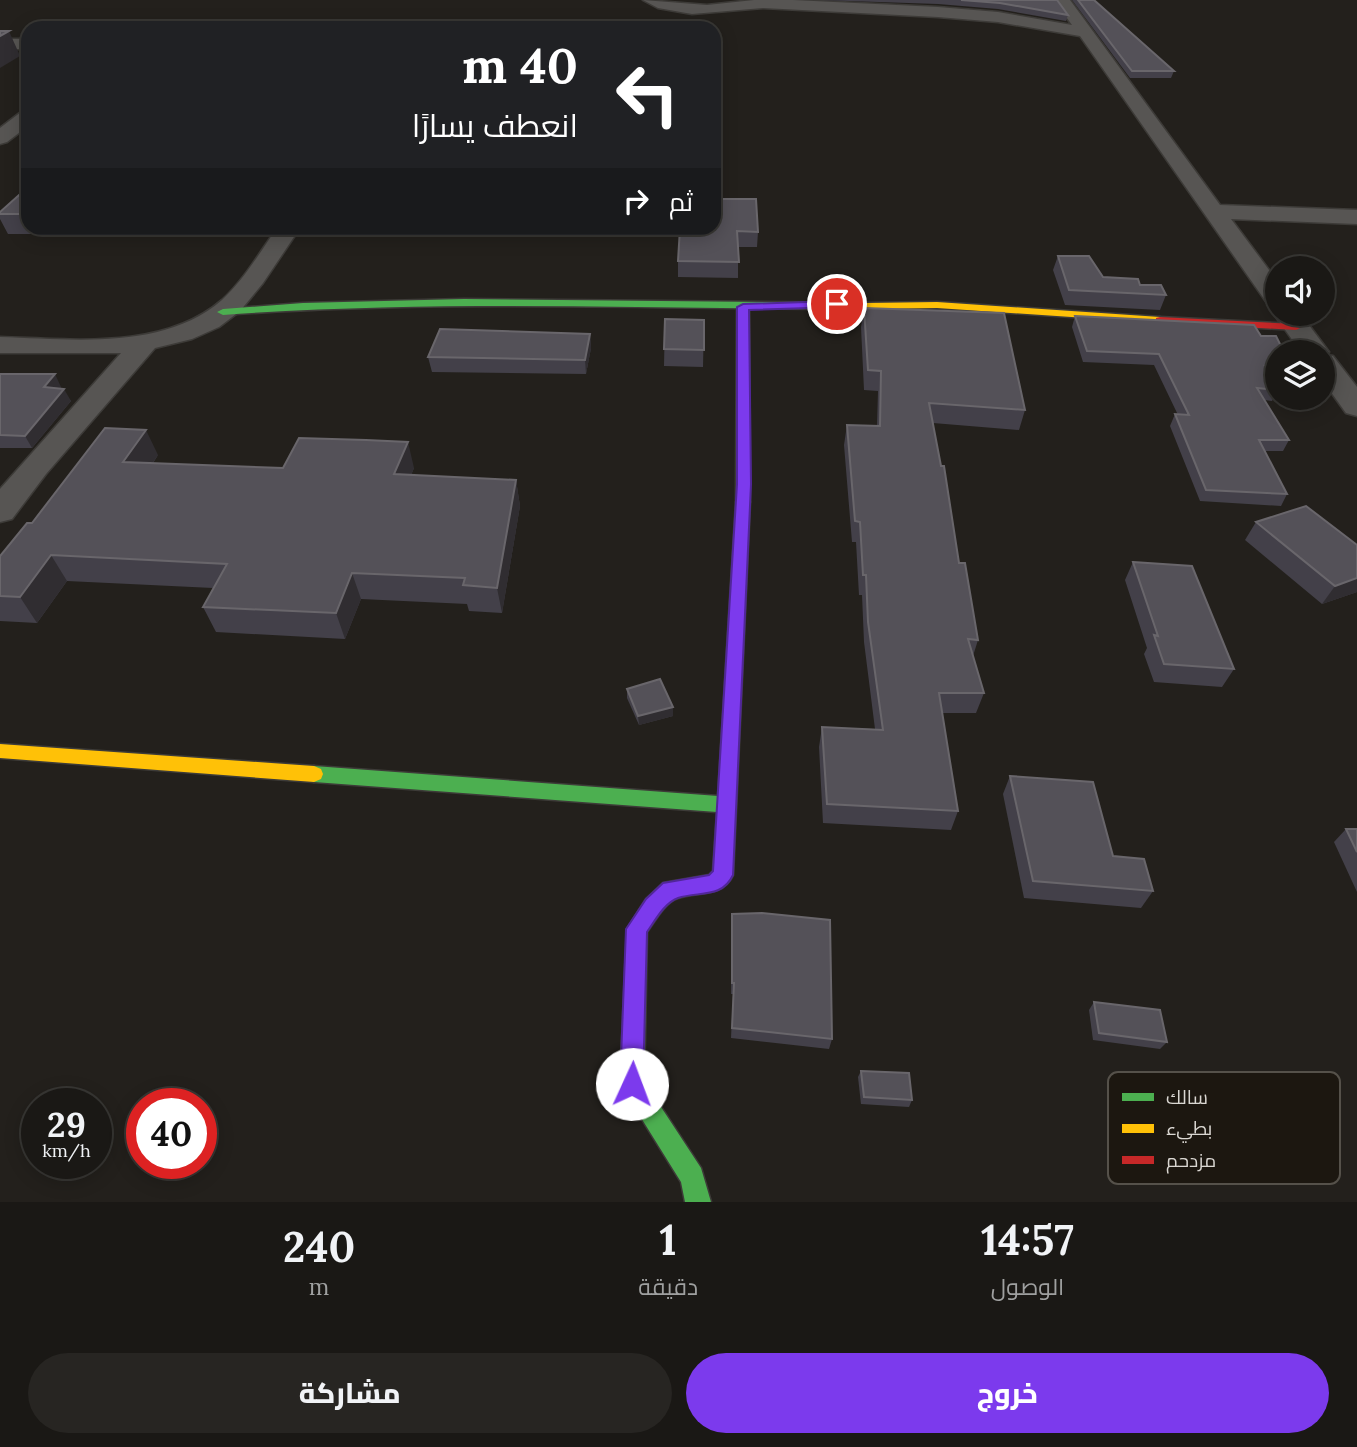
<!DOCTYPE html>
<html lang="ar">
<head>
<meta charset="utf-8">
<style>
  :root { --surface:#1a1815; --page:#272522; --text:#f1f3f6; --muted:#9fa0a0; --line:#383734; --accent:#7c3aed }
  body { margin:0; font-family:Lora,Cairo,serif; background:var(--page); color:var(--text); direction:rtl; height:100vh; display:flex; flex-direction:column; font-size:26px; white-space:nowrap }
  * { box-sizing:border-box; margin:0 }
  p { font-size:23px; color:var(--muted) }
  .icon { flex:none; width:38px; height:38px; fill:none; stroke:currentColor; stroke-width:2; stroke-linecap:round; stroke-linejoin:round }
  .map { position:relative; height:1202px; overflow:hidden; direction:ltr }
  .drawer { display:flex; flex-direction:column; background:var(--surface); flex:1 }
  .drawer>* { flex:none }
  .banner { position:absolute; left:21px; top:21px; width:700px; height:214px; border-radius:21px; box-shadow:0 4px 18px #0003,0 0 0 2px var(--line); direction:rtl; background:#202124; color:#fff; overflow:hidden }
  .fabs { position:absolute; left:1265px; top:256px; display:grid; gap:14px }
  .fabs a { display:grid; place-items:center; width:70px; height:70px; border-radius:50%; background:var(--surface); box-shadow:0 4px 18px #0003,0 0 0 2px var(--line); font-size:35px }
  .speed { position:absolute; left:21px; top:1088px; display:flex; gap:14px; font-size:35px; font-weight:700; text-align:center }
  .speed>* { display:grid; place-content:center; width:91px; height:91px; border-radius:50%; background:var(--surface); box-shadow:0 4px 18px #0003,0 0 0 2px var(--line); line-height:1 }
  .speed small { font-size:18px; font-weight:400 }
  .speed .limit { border:10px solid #d22; background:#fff; color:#111 }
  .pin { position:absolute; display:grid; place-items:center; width:60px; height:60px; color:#fff; margin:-30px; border:4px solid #fff; border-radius:50%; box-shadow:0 2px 7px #0007 }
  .me { position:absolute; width:77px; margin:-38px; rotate:2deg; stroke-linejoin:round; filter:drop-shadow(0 0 5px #0008) }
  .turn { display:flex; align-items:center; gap:24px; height:147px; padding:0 28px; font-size:32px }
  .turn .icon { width:91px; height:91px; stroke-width:2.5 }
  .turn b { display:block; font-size:49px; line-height:60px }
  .then { display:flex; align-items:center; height:66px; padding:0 28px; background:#0003; gap:14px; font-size:26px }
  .eta { display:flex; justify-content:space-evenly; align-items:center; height:119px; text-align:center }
  .eta b { font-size:42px; font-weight:800; line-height:49px }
  .primary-button { display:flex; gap:14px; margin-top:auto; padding:14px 28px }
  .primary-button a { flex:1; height:80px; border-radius:42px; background:var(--accent); color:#fff; font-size:28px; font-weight:800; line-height:80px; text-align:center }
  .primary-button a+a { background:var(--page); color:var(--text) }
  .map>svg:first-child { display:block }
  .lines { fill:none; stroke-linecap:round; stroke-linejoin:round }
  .street-casing { stroke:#3d3b38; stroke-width:3 }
  .fast-casing { stroke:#3d3b38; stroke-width:3 }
  .slow-casing { stroke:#3d3b38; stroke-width:3 }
  .jam-casing { stroke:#3d3b38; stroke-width:3 }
  .street { fill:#575553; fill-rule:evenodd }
  .fast { fill:#4caf50; fill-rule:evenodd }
  .slow { fill:#ffc107; fill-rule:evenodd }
  .jam { fill:#c62828; fill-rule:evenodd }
  .wall { fill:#434049 }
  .shaded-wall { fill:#302d31 }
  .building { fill:#545158; stroke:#69666b; stroke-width:2 }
  .route { fill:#7c3aed; stroke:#51269a; stroke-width:2 }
  .key { fill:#1c1710; stroke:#55514a; stroke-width:2 }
  .key-label { font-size:19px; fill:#dad7d2 }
</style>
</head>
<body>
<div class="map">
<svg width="1357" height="1202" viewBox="0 0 1357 1202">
  <rect width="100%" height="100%" fill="#23201c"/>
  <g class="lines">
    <defs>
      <g id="street">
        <path d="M643 0 707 5 754 0H793L938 7 998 12 1072 25 1054 0H1070L1220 205 1357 210V224L1231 219 1278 282V313H1300L1329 352 1327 355 1333 356 1357 387V416L1346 413 1323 381V352H1301L1273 313 1276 308 1269 306 1080 36 998 22 938 17 763 8 692 14 658 8Z"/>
        <rect x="0" y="39" width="28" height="10"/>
        <path d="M28 110V126L7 142 0 144V128L21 112Z"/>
        <path d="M277 228H300L263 283 240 311 219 327 192 339 155 348 46 474 12 519 0 522V489L121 353H0V337C72 339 163 351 222 300 244 280 260 252 277 228Z"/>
      </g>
      <g id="fast">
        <path d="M464 299 867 303 873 306 867 309C652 309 438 299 223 315L217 312 223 309 303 303Z"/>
        <path d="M743 497 750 502 733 875C722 898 698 891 678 898 665 902 655 921 647 932L644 1081 701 1168 711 1202H685L681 1182 620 1084 627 929 646 899 663 883 709 875 713 871 717 812 314 782 307 779 305 774 307 769 314 766 718 796 736 502Z"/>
      </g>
      <g id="slow">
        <path d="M937 302 1160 317 1166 320 1160 323 937 308 867 309 861 306 867 303Z"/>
        <path d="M743 304 749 307 750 502 743 507 736 502 737 307Z"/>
        <path d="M0 744 314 766 321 769 323 774 321 779 314 782 0 758Z"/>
      </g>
      <path id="jam" d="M1160 317 1296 324 1302 327 1296 330 1156 322V318Z"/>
    </defs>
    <use href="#street" class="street-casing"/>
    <use href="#fast" class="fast-casing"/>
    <use href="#slow" class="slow-casing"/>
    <use href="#jam" class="jam-casing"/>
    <use href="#street" class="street"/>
    <use href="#fast" class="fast"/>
    <use href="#slow" class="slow"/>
    <use href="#jam" class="jam"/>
  </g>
  <g class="wall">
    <path d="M819 0H1057L1068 15 1066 21 998 9 938 4Z"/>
    <path d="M1072 0H1094L1174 71 1171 78H1130Z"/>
    <path d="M28 187V228H70L63 234H8L0 219V212Z"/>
    <path d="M756 199 758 232 757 247H738V278L678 277V261Z"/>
    <path d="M1058 256 1103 277 1140 285 1166 295 1160 310 1065 305 1053 270Z"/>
    <path d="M864 308 1025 410 1019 430 933 423 959 563 978 640 973 656 984 693 976 713H942L958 811 951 830 823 823 819 747 822 727 875 729 864 642 862 595H859L856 542H852L844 445 847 425 877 426 878 391 864 390 861 327Z"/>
    <path d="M1075 316 1261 336 1278 352V379L1271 378 1278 391 1272 401 1264 400 1289 440 1283 451H1265L1287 494 1281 506 1200 501 1170 426 1175 414 1178 415 1154 365 1083 362 1072 327Z"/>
    <path d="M665 319 704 320 703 367 664 366Z"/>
    <path d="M590 334 591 348 586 374 432 372 428 357Z"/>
    <path d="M0 374 61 387 60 388 71 401 32 448H0Z"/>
    <path d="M158 455 153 463 283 468H414L411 475 516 480 520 506 502 613 469 611 467 604 361 599 345 639 216 632 203 607 213 588 67 581 37 623 0 621V556L32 523Z"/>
    <path d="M1256 522 1357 592 1322 604 1245 540Z"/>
    <path d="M1133 562 1234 669 1222 687 1154 682 1144 654 1147 648 1125 580Z"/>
    <path d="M627 689 673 716 639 725 627 698Z"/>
    <path d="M1010 776 1113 856 1153 891 1141 908 1024 898 1003 794Z"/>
    <path d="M1346 829H1357V892L1334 842Z"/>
    <path d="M732 914 832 1039 829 1049 731 1038 733 994H731Z"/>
    <path d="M1094 1002 1167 1042 1160 1049 1093 1040 1089 1010Z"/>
    <path d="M861 1071 912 1100 909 1107 861 1104 858 1077Z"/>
  </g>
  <g class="shaded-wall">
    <path d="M9 31 20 56 0 68V36Z"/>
    <path d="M60 228H70L63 234Z"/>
    <path d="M590 334 591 348 586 374 585 360Z"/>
    <path d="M55 374 61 387 51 399 44 387Z"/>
    <path d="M64 389 71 401 32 448 25 436Z"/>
    <path d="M146 430 158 455 136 488 123 462Z"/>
    <path d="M408 442 414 468 401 499 394 474Z"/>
    <path d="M516 480 520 506 502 613 497 588Z"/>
    <path d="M51 555 67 581 37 623 20 597Z"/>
    <path d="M352 573 361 599 345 639 336 613Z"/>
    <path d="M1357 578V592L1322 604 1335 586Z"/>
    <path d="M673 707V716L639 725 638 716Z"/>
  </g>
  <g class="building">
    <path d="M961 0H1057L1068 15 1000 3Z"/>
    <path d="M1078 0H1094L1174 71H1132Z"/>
    <path d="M0 31H9L0 36Z"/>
    <path d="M28 187V214H0V212Z"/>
    <path d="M714 199H756L758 232 737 231 739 262 678 261 680 228H714Z"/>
    <path d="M1058 256H1089L1103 277 1138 279 1140 285H1161L1166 295 1069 290Z"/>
    <path d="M864 308 1004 313 1025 410 929 403 941 466H944L959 563H965L978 640 968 639 984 693H939L958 811 827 804 822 727 883 730 868 622 866 575H863L860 522 855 521 847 425 880 426 881 371 868 370Z"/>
    <path d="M1075 316 1254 325 1261 336H1276L1284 352H1278V367L1265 366 1278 390 1257 388 1289 440H1259L1287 494 1206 490 1175 414 1189 415 1159 354 1087 351Z"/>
    <path d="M665 319 704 320V350L664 349Z"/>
    <path d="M440 329 590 334 585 360 428 357Z"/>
    <path d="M0 374H55L44 387 64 389 25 436 0 435Z"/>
    <path d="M105 428 146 430 123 462 283 468 299 438 366 440 408 442 394 474 516 480 497 588 463 585 465 578 352 573 336 613 203 607 227 564 51 555 20 597 0 596V556L27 523H32Z"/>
    <path d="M1306 506 1357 545V578L1335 586 1256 522Z"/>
    <path d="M1133 562 1192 566 1234 669 1164 664 1154 635 1158 636Z"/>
    <path d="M660 679 673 707 638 716 627 689Z"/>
    <path d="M1010 776 1093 782 1113 856 1144 859 1153 891 1033 881Z"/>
    <path d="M1346 829H1357V852Z"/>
    <path d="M762 913 830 920 832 1039 732 1028 734 983H732V914Z"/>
    <path d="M1094 1002 1160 1010 1167 1042 1099 1033Z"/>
    <path d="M861 1071 909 1073 912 1100 864 1097Z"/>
  </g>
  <path class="route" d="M837 301 843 304 841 307 749 310 751 484 733 875C722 899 698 891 678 898 664 903 655 921 647 932L643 1084 640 1092 632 1096 623 1092 620 1084 626 929 646 899 663 883 709 875 713 871 737 484V307L743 304Z"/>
  <rect x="1108" y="1072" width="232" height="112" rx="10" class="key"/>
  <rect x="1122" y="1093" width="32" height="8" fill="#4caf50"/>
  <rect x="1122" y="1124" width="32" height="9" fill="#ffc107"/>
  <rect x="1122" y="1156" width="32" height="8" fill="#c62828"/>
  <g class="key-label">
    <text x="1166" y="1104">سالك</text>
    <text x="1166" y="1135">بطيء</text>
    <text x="1166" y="1167">مزدحم</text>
  </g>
</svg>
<div class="fabs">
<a><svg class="icon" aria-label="sound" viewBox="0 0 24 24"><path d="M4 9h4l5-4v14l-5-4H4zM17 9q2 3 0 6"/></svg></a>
<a><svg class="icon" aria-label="layers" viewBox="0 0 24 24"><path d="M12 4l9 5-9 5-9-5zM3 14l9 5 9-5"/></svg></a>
</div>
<div class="speed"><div>29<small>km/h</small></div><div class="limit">40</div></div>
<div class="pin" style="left:837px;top:304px;background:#d93025"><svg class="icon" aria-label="arrive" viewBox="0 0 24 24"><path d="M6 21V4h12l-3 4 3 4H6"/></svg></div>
<svg class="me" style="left:632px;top:1084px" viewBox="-20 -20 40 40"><circle r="19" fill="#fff"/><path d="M0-13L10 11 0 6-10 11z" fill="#7c3aed"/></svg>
<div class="banner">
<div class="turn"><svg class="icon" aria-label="left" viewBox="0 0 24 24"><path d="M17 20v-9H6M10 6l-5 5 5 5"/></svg><div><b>40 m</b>انعطف يسارًا</div></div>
<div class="then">ثم<svg class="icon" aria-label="right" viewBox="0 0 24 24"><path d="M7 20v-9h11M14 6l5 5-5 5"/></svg></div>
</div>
</div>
<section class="drawer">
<div class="eta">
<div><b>14:57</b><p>الوصول</p></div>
<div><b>1</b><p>دقيقة</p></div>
<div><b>240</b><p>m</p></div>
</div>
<div class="primary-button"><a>خروج</a><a>مشاركة</a></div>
</section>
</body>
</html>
